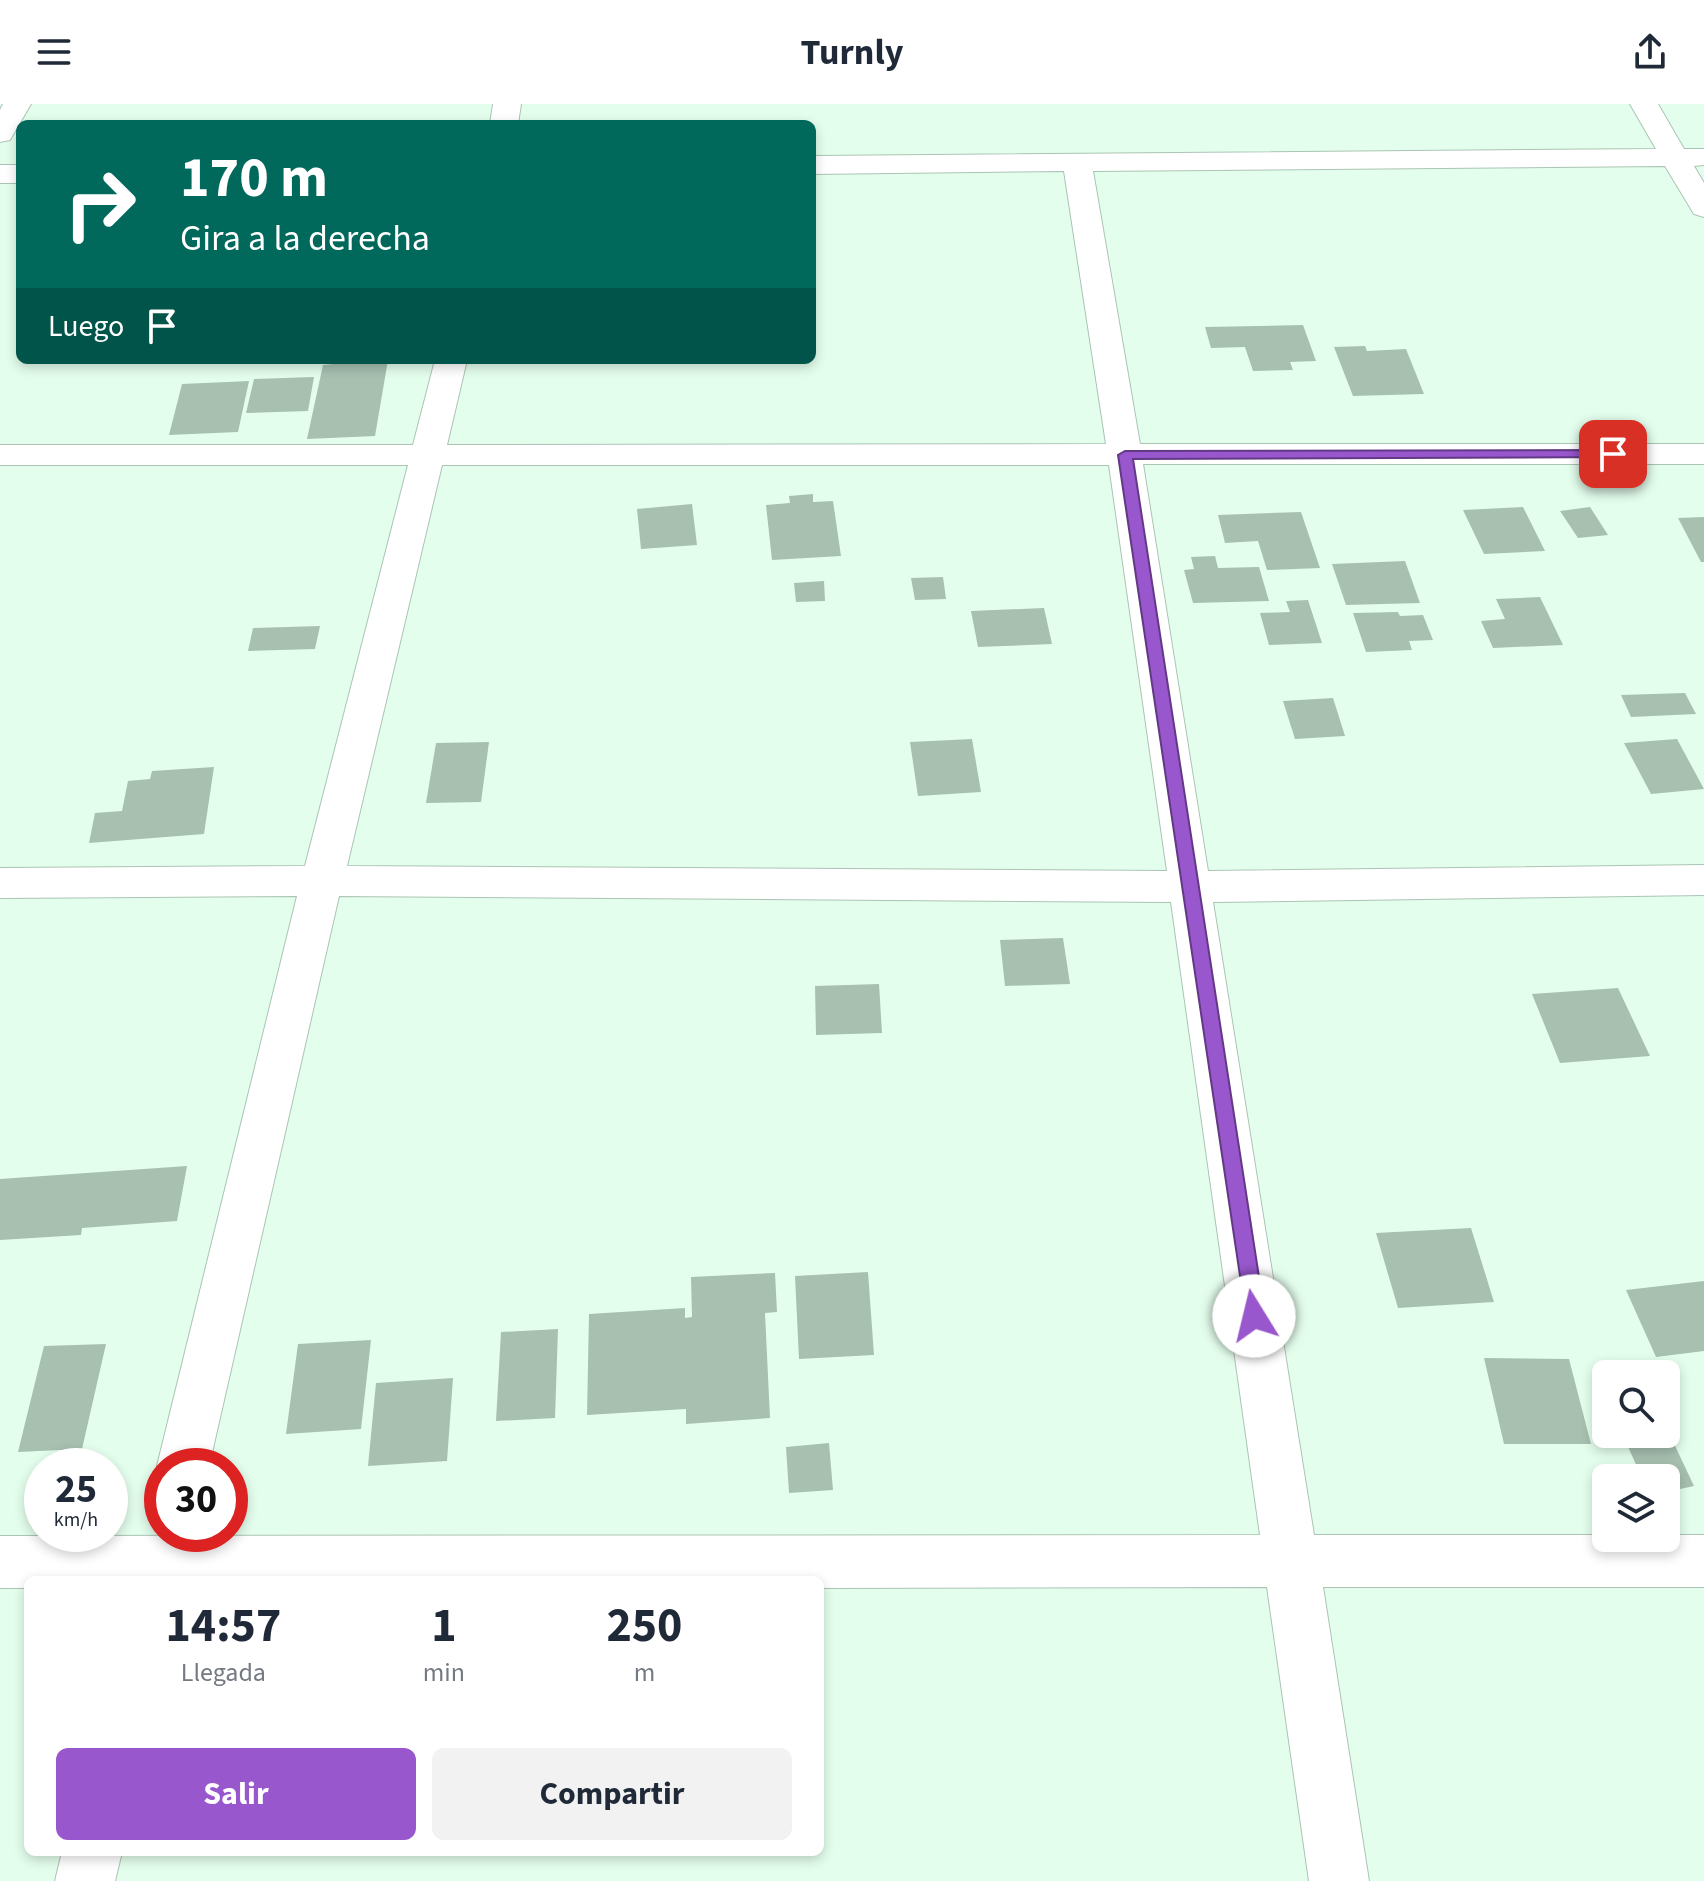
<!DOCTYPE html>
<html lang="es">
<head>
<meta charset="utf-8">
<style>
  :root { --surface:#fff; --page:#f2f2f3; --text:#1f2937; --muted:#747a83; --accent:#9857cd }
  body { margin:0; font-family:"Source Sans 3",sans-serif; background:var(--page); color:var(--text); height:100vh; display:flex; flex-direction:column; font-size:30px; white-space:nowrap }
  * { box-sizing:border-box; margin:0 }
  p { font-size:26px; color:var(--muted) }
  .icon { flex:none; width:44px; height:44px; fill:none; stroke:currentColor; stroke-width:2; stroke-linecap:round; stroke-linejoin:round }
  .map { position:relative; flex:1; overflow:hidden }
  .drawer { position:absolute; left:24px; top:1472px; width:800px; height:280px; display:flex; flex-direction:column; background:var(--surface); border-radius:12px; box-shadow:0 4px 12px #0003 }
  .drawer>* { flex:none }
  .hud { position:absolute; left:16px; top:16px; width:800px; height:244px; border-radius:12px; box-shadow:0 4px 12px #0003; background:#00695c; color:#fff; overflow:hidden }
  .fabs { position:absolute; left:1592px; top:1256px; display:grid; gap:16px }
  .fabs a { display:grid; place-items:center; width:88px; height:88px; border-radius:12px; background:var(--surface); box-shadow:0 4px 12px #0003; font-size:40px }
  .speed { position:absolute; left:24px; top:1344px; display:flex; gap:16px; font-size:40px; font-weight:700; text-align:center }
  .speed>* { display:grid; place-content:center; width:104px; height:104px; border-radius:50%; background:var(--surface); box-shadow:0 4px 12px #0003; line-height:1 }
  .speed small { font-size:20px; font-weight:400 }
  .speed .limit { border:12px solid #d22; background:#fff; color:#111 }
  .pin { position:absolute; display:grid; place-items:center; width:68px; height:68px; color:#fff; margin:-34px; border-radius:16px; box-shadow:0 4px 12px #0006 }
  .me { position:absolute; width:88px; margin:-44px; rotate:351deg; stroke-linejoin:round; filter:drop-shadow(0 0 6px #0008) }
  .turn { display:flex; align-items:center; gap:28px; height:168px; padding:0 32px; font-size:36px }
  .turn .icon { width:104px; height:104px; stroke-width:2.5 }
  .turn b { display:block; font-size:56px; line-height:68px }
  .then { display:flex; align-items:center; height:76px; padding:0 32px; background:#0003; gap:16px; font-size:30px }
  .eta { display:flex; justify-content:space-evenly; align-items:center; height:136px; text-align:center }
  .eta b { font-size:48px; font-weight:700; line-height:56px }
  .primary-button { display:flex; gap:16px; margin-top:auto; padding:16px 32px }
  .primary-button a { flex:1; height:92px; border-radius:12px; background:var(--accent); color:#fff; font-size:32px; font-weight:700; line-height:92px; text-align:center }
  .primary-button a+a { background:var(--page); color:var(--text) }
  header { display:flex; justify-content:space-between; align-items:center; height:104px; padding:0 32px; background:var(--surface); font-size:36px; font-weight:700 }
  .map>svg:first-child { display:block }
  .building { fill:#a7c0b0 }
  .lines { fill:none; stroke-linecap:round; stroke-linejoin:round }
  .street-casing { stroke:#abc4b4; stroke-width:2 }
  .secondary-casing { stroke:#abc4b4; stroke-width:2 }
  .street { fill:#fff; fill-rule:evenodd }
  .secondary { fill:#fff; fill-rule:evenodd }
  .route { fill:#9857cd; stroke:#633985; stroke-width:2 }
</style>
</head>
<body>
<header><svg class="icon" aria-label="menu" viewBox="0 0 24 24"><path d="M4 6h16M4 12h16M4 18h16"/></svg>Turnly<svg class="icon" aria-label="share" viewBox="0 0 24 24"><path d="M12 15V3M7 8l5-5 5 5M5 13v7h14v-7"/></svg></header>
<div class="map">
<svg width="1704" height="1777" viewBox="0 0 1704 1777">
  <rect width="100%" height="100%" fill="#e4feed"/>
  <g class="building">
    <path d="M1303 221 1316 257 1290 258 1293 266 1253 267 1245 243 1211 244 1205 223Z"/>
    <path d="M1365 242 1367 247 1406 245 1424 290 1353 292 1334 243Z"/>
    <path d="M334 256H388L375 332 307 335 323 261 333 260Z"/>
    <path d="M314 273 308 307 246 309 254 275Z"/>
    <path d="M249 277 238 328 169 331 182 280Z"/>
    <path d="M813 390V398L833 397 841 452 772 456 766 401 790 399 789 392Z"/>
    <path d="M692 400 697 441 641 445 637 405Z"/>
    <path d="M1523 403 1545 447 1484 450 1463 406Z"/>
    <path d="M1590 403 1608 431 1578 434 1560 407Z"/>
    <path d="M1301 408 1320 464 1267 466 1258 437 1225 439 1218 411Z"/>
    <path d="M1704 413V458H1701L1678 414Z"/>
    <path d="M1215 452 1218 464 1259 463 1269 497 1193 499 1184 466 1194 465 1191 453Z"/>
    <path d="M1405 457 1420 499 1346 501 1332 460Z"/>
    <path d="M943 473 946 495 915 496 911 474Z"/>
    <path d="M824 477 825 497 796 498 794 479Z"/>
    <path d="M1540 493 1563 541 1493 544 1481 517 1505 515 1496 495Z"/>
    <path d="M1308 496 1322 539 1269 541 1260 509 1290 508 1286 497Z"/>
    <path d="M1044 504 1052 540 978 543 971 507Z"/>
    <path d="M1398 508 1400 512 1423 511 1433 536 1409 537 1412 546 1366 548 1353 509Z"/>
    <path d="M320 522 315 545 248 547 253 524Z"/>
    <path d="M1685 589 1696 610 1631 613 1621 591Z"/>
    <path d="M1333 594 1345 632 1295 635 1283 597Z"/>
    <path d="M972 635 981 688 918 692 910 638Z"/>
    <path d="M1677 635 1704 685 1651 690 1624 639Z"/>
    <path d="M489 638 481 698 426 699 436 639Z"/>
    <path d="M214 663 204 730 89 739 95 709 122 707 128 677 150 675 152 667Z"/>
    <path d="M1063 834 1070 880 1005 882 1000 836Z"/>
    <path d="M879 880 882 929 816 931 815 882Z"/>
    <path d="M1618 884 1650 952 1560 959 1532 890Z"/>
    <path d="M187 1062 177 1117 82 1124 81 1131 0 1136V1075Z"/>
    <path d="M1471 1124 1494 1198 1398 1204 1376 1129Z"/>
    <path d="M868 1168 874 1251 799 1255 795 1172Z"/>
    <path d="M775 1169 777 1208 765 1209 770 1314 686 1320V1305L587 1311 589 1210 685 1204V1214L692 1213 691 1173Z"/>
    <path d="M1704 1177V1247L1656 1253 1626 1186Z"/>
    <path d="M558 1225 555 1314 496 1317 501 1228Z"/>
    <path d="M371 1236 361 1325 286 1330 298 1240Z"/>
    <path d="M106 1240 82 1345 18 1348 44 1242Z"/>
    <path d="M1484 1254 1569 1255 1591 1340H1504Z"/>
    <path d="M453 1274 447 1357 368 1362 376 1279Z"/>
    <path d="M1669 1329 1694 1382 1666 1388V1374H1642L1625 1336Z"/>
    <path d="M829 1339 833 1386 789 1389 786 1343Z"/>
  </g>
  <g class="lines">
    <defs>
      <g id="street">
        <path d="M493 0H521L518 20H490Z"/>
        <path d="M1630 0H1658L1684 45H1704V61L1694 62 1704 79V113L1694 110 1665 62 1093 67 1140 340H1704V360H1143L1208 767 1704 761V791L1213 798 1314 1431H1606V1434H1666V1431H1704V1483H1323L1369 1777H1309L1267 1483 820 1484V1476H28V1484H0V1432L1260 1431 1171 798 339 792 209 1362H162V1374L157 1362 297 792 0 794V764L305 762 408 361H0V341H413L435 256H467L447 341 1106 340 1064 67 812 70V52L1656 45ZM442 361H1109L1167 767 347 762Z"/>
        <rect x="0" y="61" width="20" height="18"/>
        <path d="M62 1748H122L115 1777H55Z"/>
      </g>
      <path id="secondary" d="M3 0H31L10 36 0 38V6Z"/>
    </defs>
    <use href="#street" class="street-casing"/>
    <use href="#secondary" class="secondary-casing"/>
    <use href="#street" class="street"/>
    <use href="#secondary" class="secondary"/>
  </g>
  <path class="route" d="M1613 346 1618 347V353L1133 355 1265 1212 1262 1219 1254 1221 1247 1219 1118 351 1125 347Z"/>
</svg>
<div class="fabs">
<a><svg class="icon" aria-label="search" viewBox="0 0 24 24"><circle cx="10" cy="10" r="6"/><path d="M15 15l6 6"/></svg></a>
<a><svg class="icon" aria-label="layers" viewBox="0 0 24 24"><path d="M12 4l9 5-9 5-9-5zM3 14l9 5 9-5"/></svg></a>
</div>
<div class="speed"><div>25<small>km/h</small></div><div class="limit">30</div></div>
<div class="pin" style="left:1613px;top:350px;background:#d93025"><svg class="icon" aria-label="arrive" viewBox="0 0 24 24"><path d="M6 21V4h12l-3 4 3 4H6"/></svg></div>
<svg class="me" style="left:1254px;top:1212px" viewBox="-20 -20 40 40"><circle r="19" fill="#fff"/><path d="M0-13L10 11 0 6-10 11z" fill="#9857cd"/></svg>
<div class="hud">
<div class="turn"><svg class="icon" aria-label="right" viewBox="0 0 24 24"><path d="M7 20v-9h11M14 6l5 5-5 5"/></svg><div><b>170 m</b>Gira a la derecha</div></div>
<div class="then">Luego<svg class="icon" aria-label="arrive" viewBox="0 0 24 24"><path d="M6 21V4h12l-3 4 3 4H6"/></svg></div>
</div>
<section class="drawer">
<div class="eta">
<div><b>14:57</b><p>Llegada</p></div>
<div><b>1</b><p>min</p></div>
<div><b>250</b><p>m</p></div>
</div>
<div class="primary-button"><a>Salir</a><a>Compartir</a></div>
</section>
</div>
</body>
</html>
